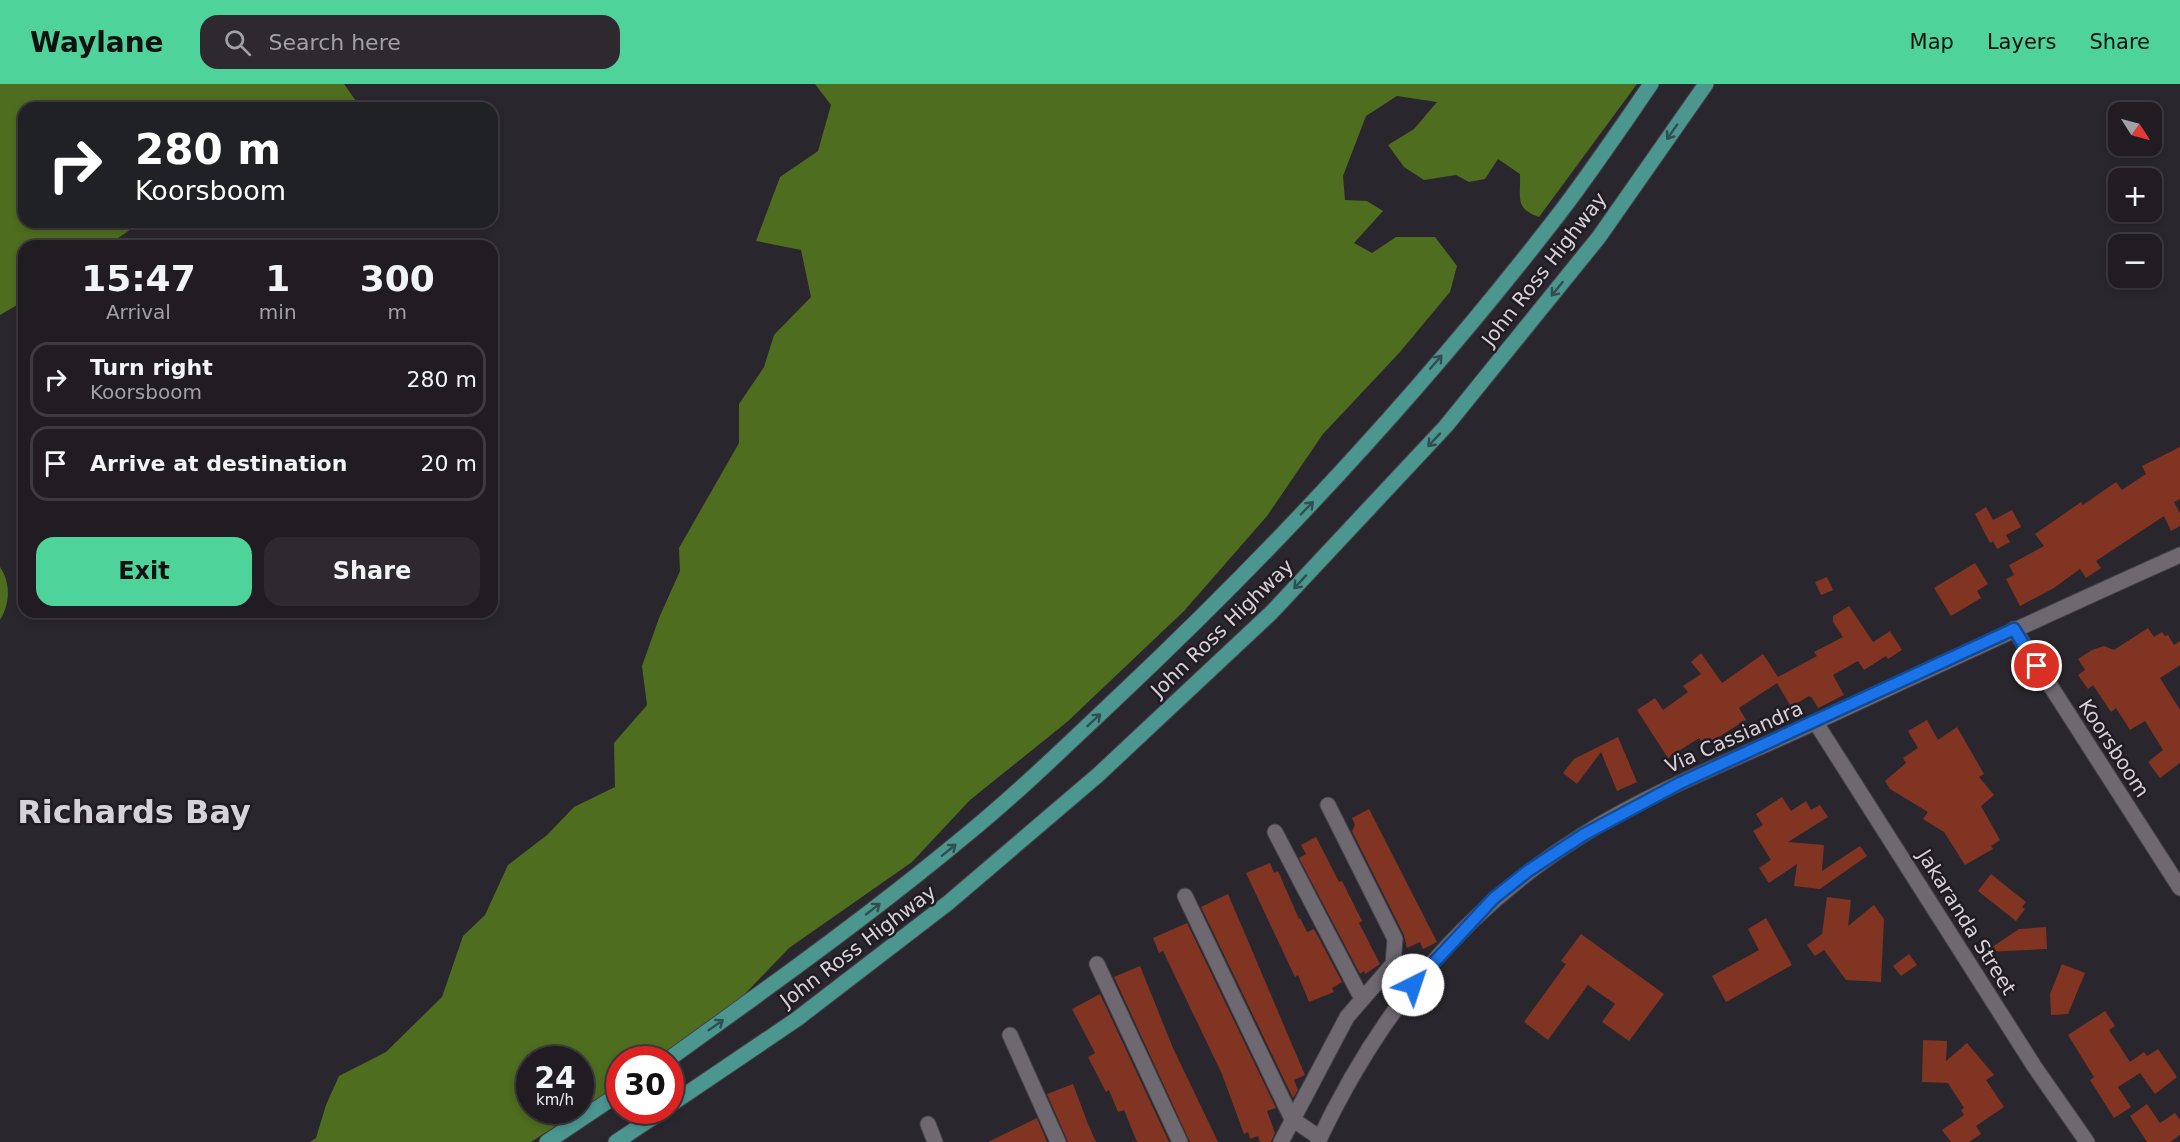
<!DOCTYPE html>
<html lang="en">
<head>
<meta charset="utf-8">
<style>
  :root { --surface:#201c22; --page:#2d292f; --text:#f1f3f6; --muted:#a2a1a5; --line:#3d3a40; --accent:#4ed39a }
  body { margin:0; font-family:"DejaVu Sans",sans-serif; background:var(--page); color:var(--text); height:100vh; display:flex; flex-direction:column; font-size:22px; white-space:nowrap }
  * { box-sizing:border-box; margin:0 }
  p { font-size:20px; color:var(--muted) }
  .icon { flex:none; width:33px; height:33px; fill:none; stroke:currentColor; stroke-width:2; stroke-linecap:round; stroke-linejoin:round }
  .map { position:relative; flex:1; overflow:hidden }
  .sheet { position:absolute; left:18px; top:156px; width:480px; height:378px; display:flex; flex-direction:column; background:var(--surface); border-radius:18px; box-shadow:0 3px 9px #0003,0 0 0 2px var(--line) }
  .sheet>* { flex:none }
  .guide { position:absolute; left:18px; top:18px; width:480px; height:126px; border-radius:18px; box-shadow:0 3px 9px #0003,0 0 0 2px var(--line); background:#202124; color:#fff; overflow:hidden }
  .needle { width:39px; rotate:126deg }
  .controls { position:absolute; left:2108px; top:18px; display:grid; gap:12px }
  .controls a { display:grid; place-items:center; width:54px; height:54px; border-radius:12px; background:var(--surface); box-shadow:0 3px 9px #0003,0 0 0 2px var(--line); font-size:30px }
  .speed { position:absolute; left:516px; top:962px; display:flex; gap:12px; font-size:30px; font-weight:700; text-align:center }
  .speed>* { display:grid; place-content:center; width:78px; height:78px; border-radius:50%; background:var(--surface); box-shadow:0 3px 9px #0003,0 0 0 2px var(--line); line-height:1 }
  .speed small { font-size:15px; font-weight:400 }
  .speed .limit { border:9px solid #d22; background:#fff; color:#111 }
  .pin { position:absolute; display:grid; place-items:center; width:51px; height:51px; color:#fff; margin:-26px; border:3px solid #fff; border-radius:50%; box-shadow:0 2px 6px #0007 }
  .me { position:absolute; width:66px; margin:-33px; rotate:41deg; stroke-linejoin:round; filter:drop-shadow(0 0 4px #0008) }
  .turn { display:flex; align-items:center; gap:21px; height:126px; padding:0 18px; font-size:27px }
  .turn .icon { width:78px; height:78px; stroke-width:2.5 }
  .turn b { display:block; font-size:42px; line-height:51px }
  .eta { display:flex; justify-content:space-evenly; align-items:center; height:102px; text-align:center }
  .eta b { font-size:36px; font-weight:700; line-height:42px }
  .button { display:flex; gap:12px; margin-top:auto; padding:12px 18px }
  .button a { flex:1; height:69px; border-radius:18px; background:var(--accent); color:#111; font-size:24px; font-weight:700; line-height:69px; text-align:center }
  .button a+a { background:var(--page); color:var(--text) }
  ul { padding:0; list-style:none }
  li { display:flex; align-items:center; gap:18px; height:75px; margin:0 12px 9px; padding:0 6px; border:3px solid var(--line); border-radius:18px }
  li div { flex:1 }
  li b { display:block; font-size:22px }
  li em { font-style:normal }
  header { display:flex; align-items:center; gap:36px; box-sizing:border-box; height:84px; padding:0 30px; background:var(--accent); color:#111 }
  header strong { font-size:28px }
  nav { display:flex; gap:33px; margin-inline-start:auto; font-size:21px }
  .search { width:420px; height:54px; background:var(--page); display:flex; align-items:center; gap:15px; box-sizing:border-box; padding:0 21px; border-radius:18px; color:var(--muted); font-size:22px }
  .map>svg:first-child { display:block }
  .forest { fill:#4e6d1e }
  .building { fill:#823422 }
  .lines { fill:none; stroke-linecap:round; stroke-linejoin:round }
  .minor-casing { stroke:#464248; stroke-width:17 }
  .primary-casing { stroke:#464248; stroke-width:17 }
  .minor { stroke:#6e6971; stroke-width:15 }
  .primary { stroke:#4c9690; stroke-width:15 }
  .oneway { stroke:#324d4f }
  .route-casing { stroke:#114b97; stroke-width:15 }
  .route { stroke:#1a73e8; stroke-width:10 }
  .labels { text-anchor:middle; stroke-width:5; stroke-linejoin:round; paint-order:stroke }
  .street-label { font-size:20px; fill:#d6d3d8; stroke:#211c23 }
  .town-label { font-size:32px; font-weight:bold; fill:#d6d3d8; stroke:#211c23 }
</style>
</head>
<body>
<header>
<strong>Waylane</strong>
<div class="search"><svg class="icon" aria-label="search" viewBox="0 0 24 24"><circle cx="10" cy="10" r="6"/><path d="M15 15l6 6"/></svg>Search here</div>
<nav><a>Map</a><a>Layers</a><a>Share</a></nav>
</header>
<div class="map">
<svg width="2180" height="1058" viewBox="0 0 2180 1058">
  <rect width="100%" height="100%" fill="#2a262d"/>
  <g class="forest">
    <path d="M0 0H344L361 24H24V138H141L107 162H24V217L0 231Z"/>
    <path d="M815 0H1637L1539 133C1514 124 1521 114 1520 90L1498 75 1485 95 1469 98 1456 91 1424 96 1404 83 1388 61 1414 45 1437 18 1397 12 1366 32 1343 92 1345 116 1367 117 1383 127 1354 159 1372 169 1396 153H1435L1457 182 1450 208 1400 268 1323 350 1267 432 1184 527 1067 638 970 716 912 778 789 864 741 914 657 975H620L619 1001 580 1026V975H530V1026H580L531 1058H310L316 1054 326 1021 339 992 386 968 442 913 463 852 485 831 508 781 547 751 574 723 615 703 614 659 647 621 642 582 659 534 680 487 679 464 739 359V320L764 283 774 251 811 213 801 166 756 157 780 93 818 67 831 21Z"/>
    <path d="M0 483C11 499 10 520 0 536Z"/>
  </g>
  <g class="building">
    <path d="M2180 363V415L2174 418 2180 429V442L2171 447 2164 432 2096 477 2101 484 2086 494 2080 485 2054 504 2020 522 2006 495 2014 491 2009 481 2044 462 2035 450 2081 418 2083 421 2116 398 2122 406 2146 390 2142 382Z"/>
    <path d="M1986 423 1993 436 2012 426 2021 443 2006 451 2010 458 1997 465 1993 457 1990 459 1975 430Z"/>
    <path d="M1975 479 1988 500 1977 507 1981 514 1951 532 1934 504Z"/>
    <path d="M1827 493 1833 506 1821 511 1815 498Z"/>
    <path d="M1849 522 1873 558 1890 547 1902 566 1888 575 1886 572 1864 586 1858 577 1833 591 1844 611 1818 624 1812 614 1809 612 1791 623 1777 599 1739 624 1746 636 1704 662 1699 654 1668 674 1637 626 1655 614 1663 626 1688 608 1683 602 1701 590 1691 578 1701 569 1722 599 1763 570 1778 593 1817 572 1814 568 1843 553 1833 538V532Z"/>
    <path d="M2148 544 2154 553 2162 548 2165 552 2168 551 2174 561 2180 557V581L2160 594 2180 626V679L2160 694 2148 678 2163 666 2145 637 2130 646 2116 624 2111 628 2093 601 2088 605 2078 591 2085 586 2078 575 2092 566 2104 562 2114 566Z"/>
    <path d="M1927 636 1938 656 1957 643 1984 690 1979 693 1994 711 1981 722 2000 756 1991 762 1993 765 1965 781 1944 748 1923 735 1928 728 1890 705 1885 697 1906 679 1903 674 1918 664 1908 647Z"/>
    <path d="M1618 653 1637 698 1617 707 1601 668 1577 700 1563 689 1574 675Z"/>
    <path d="M1782 713 1791 727 1806 717 1811 726 1820 721 1828 733 1788 758 1824 761 1822 787 1860 762 1867 772 1820 805 1794 802 1797 780 1769 799 1759 784 1771 776 1753 747 1763 741 1756 730Z"/>
    <path d="M1369 725 1437 858 1423 865 1420 858 1407 864 1404 851 1352 747 1355 741 1352 734Z"/>
    <path d="M1316 753 1339 798 1342 797 1362 837 1359 839 1380 880 1365 890 1364 887 1360 890 1299 774 1306 770 1301 761Z"/>
    <path d="M1270 779 1274 789 1278 787 1299 835 1300 834 1307 848 1314 845 1342 898 1332 904 1334 908 1309 918 1298 891 1295 893 1246 789Z"/>
    <path d="M1991 790 2026 818 2022 823 2025 825 2016 837 1978 807Z"/>
    <path d="M1228 810 1305 991 1294 996 1298 1006 1293 1014 1201 823Z"/>
    <path d="M1827 813 1851 816 1848 842 1874 821 1884 835 1881 898 1846 896 1824 866 1815 872 1807 861 1822 850Z"/>
    <path d="M1766 834 1792 881 1726 918 1712 892 1759 866 1748 845Z"/>
    <path d="M1187 839 1276 1024 1267 1027 1275 1049 1271 1058H1260L1258 1052 1250 1055 1248 1048 1244 1050 1222 990 1163 867 1159 869 1153 854Z"/>
    <path d="M2046 843 2047 865 1985 868 2019 845Z"/>
    <path d="M1581 850 1664 910 1629 957 1602 938 1615 920 1588 901 1548 956 1524 938 1566 880 1561 877Z"/>
    <path d="M1909 870 1917 881 1901 892 1893 882Z"/>
    <path d="M2062 880 2085 889 2068 930 2051 931 2050 910Z"/>
    <path d="M1140 882 1173 964 1218 1058H1190L1114 893Z"/>
    <path d="M1100 910 1169 1058H1137L1124 1026 1118 1028 1109 1006 1106 1008 1088 973 1095 969 1072 925Z"/>
    <path d="M2105 927 2115 942 2109 946 2130 978 2144 968 2147 972 2158 965 2177 993 2155 1010 2140 989 2118 1003 2131 1023 2114 1034 2090 996 2094 993 2068 951Z"/>
    <path d="M1923 956 1947 957 1946 977 1967 959 1994 991 1986 996 2004 1023 1976 1042 1981 1050 1969 1058H1951L1942 1046 1964 1031 1961 1026 1964 1024 1948 999 1922 998Z"/>
    <path d="M1073 1000 1088 1040 1096 1058H1068L1047 1010Z"/>
    <path d="M2147 1020 2160 1039 2175 1029 2180 1036V1051L2170 1058H2147L2130 1032Z"/>
    <path d="M1037 1034 1047 1058H988Z"/>
  </g>
  <g class="lines">
    <defs>
      <g id="minor">
        <path d="M2014 545 2180 804"/>
        <path d="M1816 639 2034 982 2087 1058"/>
        <path d="M1275 748 1362 915"/>
        <path d="M1185 812 1292 1035 1320 1054"/>
        <path d="M1097 880 1180 1058"/>
        <path d="M1010 951 1058 1058"/>
        <path d="M928 1040 935 1058"/>
        <path d="M1281 1058 1347 933 1393 880 1395 855 1328 721"/>
        <path d="M1318 1058C1379 929 1460 828 1581 752 1655 705 1739 674 1818 637 1939 581 2059 525 2180 471"/>
      </g>
      <g id="primary">
        <path d="M669 975C769 903 870 831 965 752 1019 708 1069 659 1120 611 1279 461 1429 299 1562 126 1593 85 1622 42 1651 0"/>
        <path d="M670 1021 797 935 948 819 1098 691 1272 528 1446 342 1599 153 1706 0"/>
        <path d="M547 1058 620 1009"/>
        <path d="M616 1058 664 1026"/>
      </g>
    </defs>
    <use href="#minor" class="minor-casing"/>
    <use href="#primary" class="primary-casing"/>
    <use href="#minor" class="minor"/>
    <use href="#primary" class="primary"/>
  </g>
  <defs><path id="oneway-shaft" d="M-6 0H5M1.5-3L5.5 0L1.5 3" fill="none" stroke-width="1.6" stroke-linecap="round" stroke-linejoin="round" transform="scale(1.5)"/></defs>
  <g class="oneway">
    <use href="#oneway-shaft" transform="translate(1672 48) rotate(125)"/>
    <use href="#oneway-shaft" transform="translate(1557 205) rotate(129)"/>
    <use href="#oneway-shaft" transform="translate(1436 278) rotate(-49)"/>
    <use href="#oneway-shaft" transform="translate(1434 356) rotate(133)"/>
    <use href="#oneway-shaft" transform="translate(1307 424) rotate(-46)"/>
    <use href="#oneway-shaft" transform="translate(1300 498) rotate(133)"/>
    <use href="#oneway-shaft" transform="translate(1094 636) rotate(-43)"/>
    <use href="#oneway-shaft" transform="translate(949 766) rotate(-39)"/>
    <use href="#oneway-shaft" transform="translate(873 825) rotate(-38)"/>
    <use href="#oneway-shaft" transform="translate(716 941) rotate(-35)"/>
  </g>
  <g class="lines">
    <defs>
      <path id="route" d="M1413 901 1494 814 1528 787 1583 751 1680 699 2014 545 2037 582"/>
    </defs>
    <use href="#route" class="route-casing"/>
    <use href="#route" class="route"/>
  </g>
  <g class="labels">
    <g class="street-label">
      <text transform="translate(1544 185) rotate(-52)" y="7">John Ross Highway</text>
      <text transform="translate(1222 544) rotate(-44)" y="7">John Ross Highway</text>
      <text transform="translate(1734 653) rotate(-24)" y="7">Via Cassiandra</text>
      <text transform="translate(2114 664) rotate(57)" y="7">Koorsboom</text>
      <text transform="translate(1967 838) rotate(58)" y="7">Jakaranda Street</text>
      <text transform="translate(858 862) rotate(-37)" y="7">John Ross Highway</text>
    </g>
    <g class="town-label">
      <text x="134" y="739">Richards Bay</text>
    </g>
  </g>
</svg>
<div class="controls">
<a><svg class="needle" viewBox="-14 -14 28 28"><path d="M0-13l5 13h-10z" fill="#e53935"/><path d="M0 13l5-13h-10z" fill="#a2a1a5"/></svg></a>
<a>+</a>
<a>−</a>
</div>
<div class="speed"><div>24<small>km/h</small></div><div class="limit">30</div></div>
<div class="pin" style="left:2037px;top:582px;background:#d93025"><svg class="icon" aria-label="arrive" viewBox="0 0 24 24"><path d="M6 21V4h12l-3 4 3 4H6"/></svg></div>
<svg class="me" style="left:1413px;top:901px" viewBox="-20 -20 40 40"><circle r="19" fill="#fff"/><path d="M0-13L10 11 0 6-10 11z" fill="#1a73e8"/></svg>
<div class="guide">
<div class="turn"><svg class="icon" aria-label="right" viewBox="0 0 24 24"><path d="M7 20v-9h11M14 6l5 5-5 5"/></svg><div><b>280 m</b>Koorsboom</div></div>
</div>
<section class="sheet">
<div class="eta">
<div><b>15:47</b><p>Arrival</p></div>
<div><b>1</b><p>min</p></div>
<div><b>300</b><p>m</p></div>
</div>
<ul>
<li><svg class="icon" aria-label="right" viewBox="0 0 24 24"><path d="M7 20v-9h11M14 6l5 5-5 5"/></svg><div><b>Turn right</b><p>Koorsboom</p></div><em>280 m</em></li>
<li><svg class="icon" aria-label="arrive" viewBox="0 0 24 24"><path d="M6 21V4h12l-3 4 3 4H6"/></svg><div><b>Arrive at destination</b></div><em>20 m</em></li>
</ul>
<div class="button"><a>Exit</a><a>Share</a></div>
</section>
</div>
</body>
</html>
